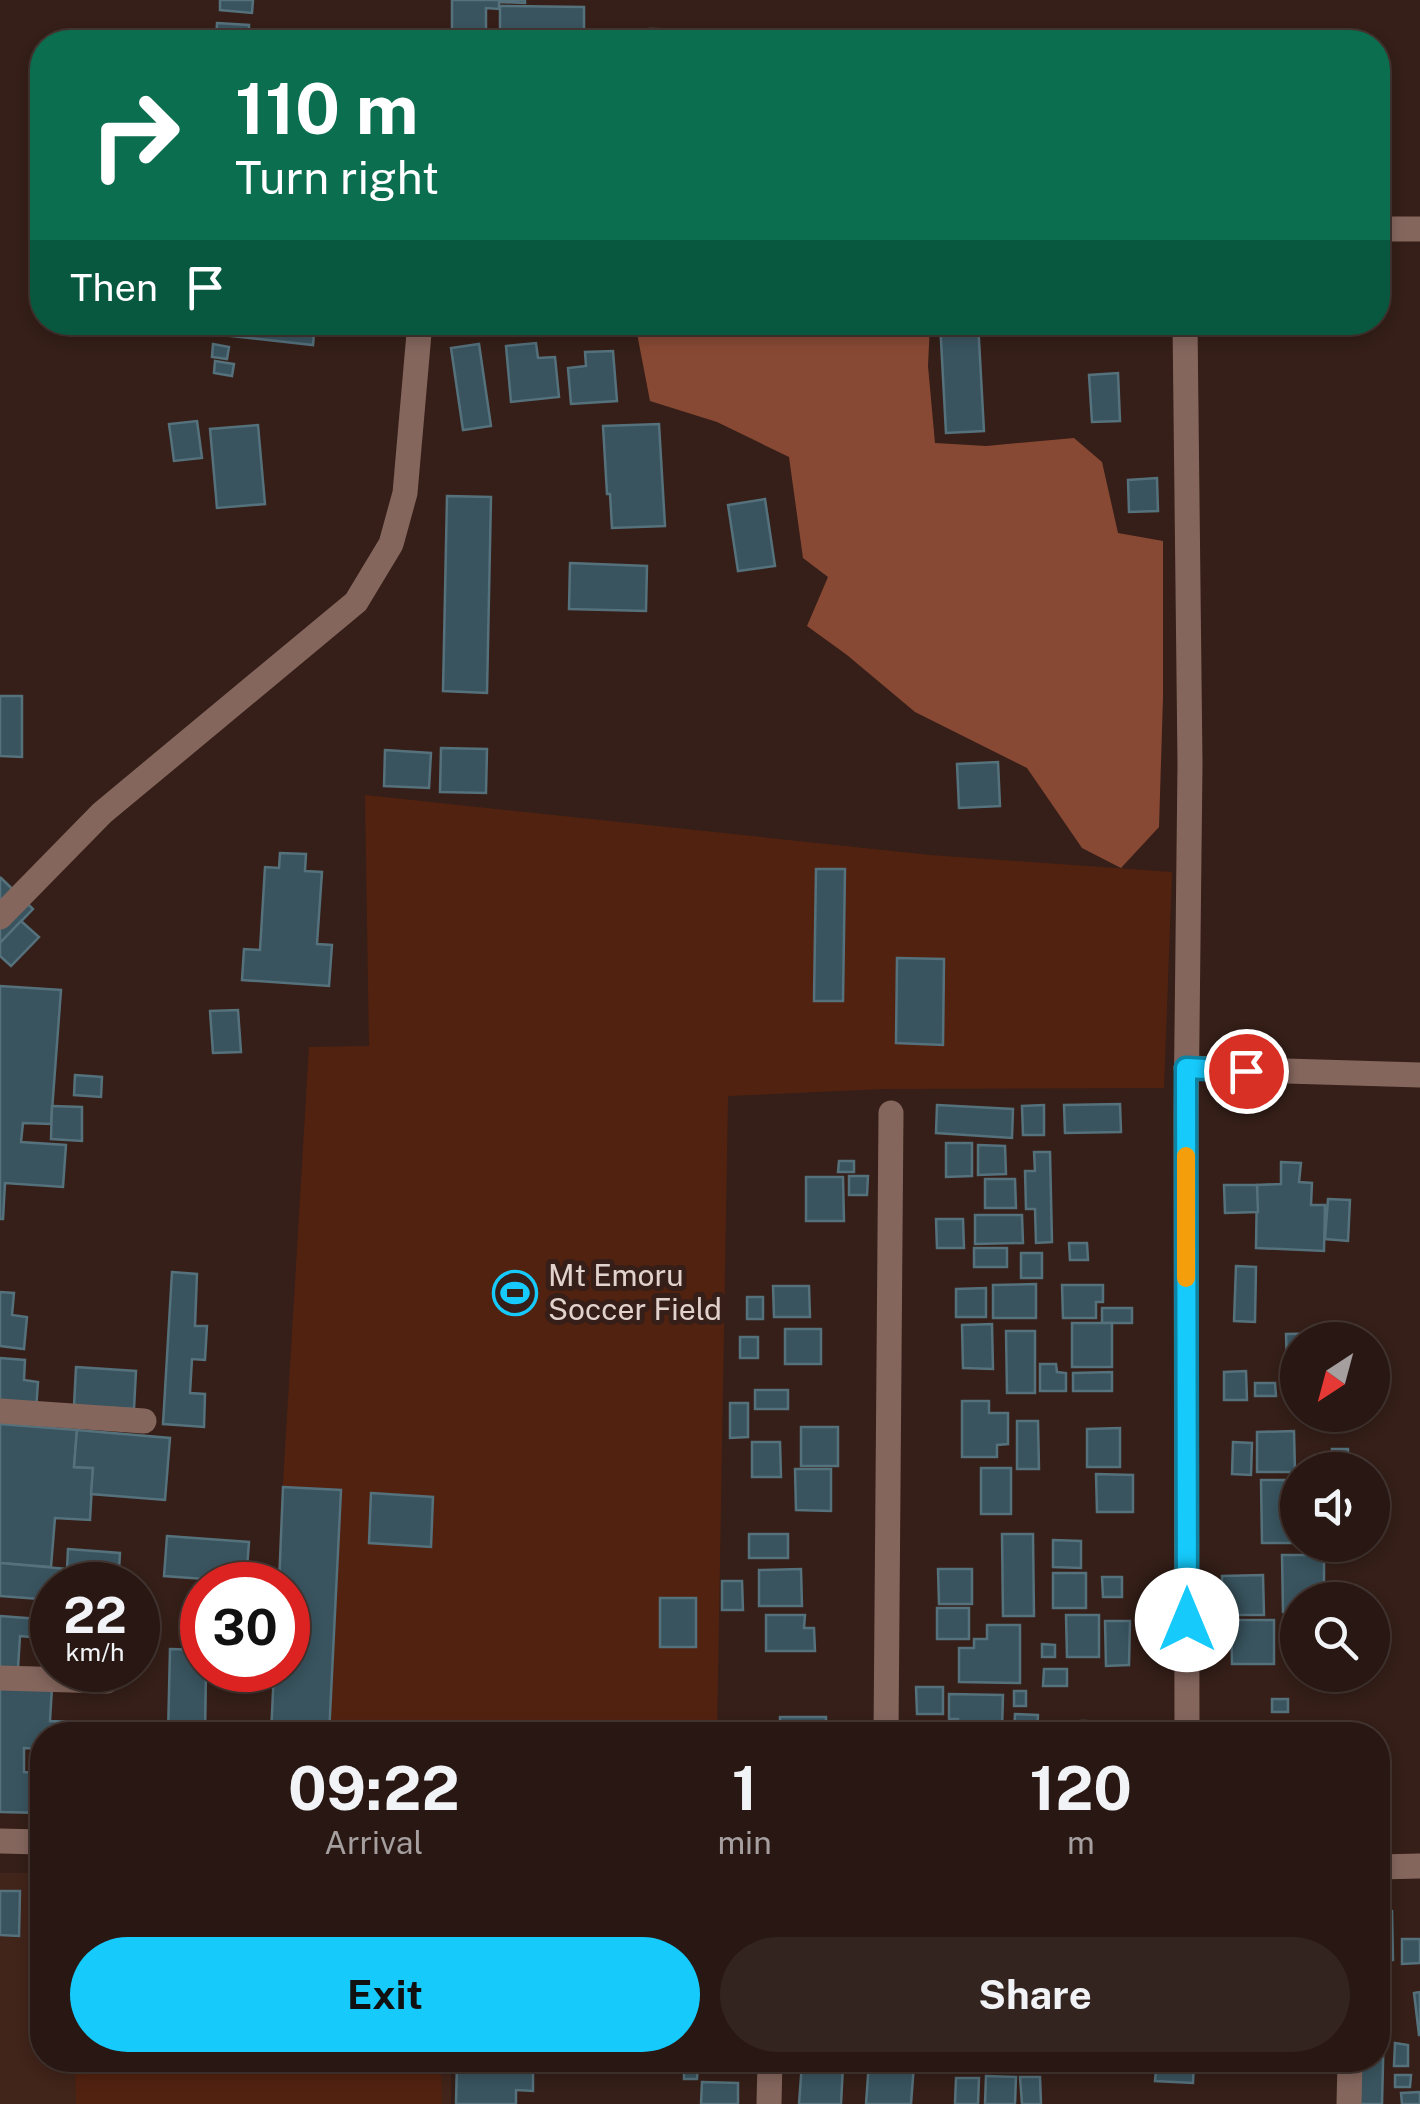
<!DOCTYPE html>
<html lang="en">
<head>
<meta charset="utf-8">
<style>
  :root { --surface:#281712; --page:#342420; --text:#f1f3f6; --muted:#a59f9f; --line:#443632; --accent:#16cafb }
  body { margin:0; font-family:"Public Sans",sans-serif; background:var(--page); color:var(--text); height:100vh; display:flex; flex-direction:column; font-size:38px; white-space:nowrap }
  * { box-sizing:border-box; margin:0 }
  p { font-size:32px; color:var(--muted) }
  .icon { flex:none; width:55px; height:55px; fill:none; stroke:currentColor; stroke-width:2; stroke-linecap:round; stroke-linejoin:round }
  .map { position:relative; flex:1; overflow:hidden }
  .sheet { position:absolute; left:30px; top:1722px; width:1360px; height:350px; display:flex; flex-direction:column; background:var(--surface); border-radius:40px; box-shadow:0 5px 15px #0003,0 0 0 2px var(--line) }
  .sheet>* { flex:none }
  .hud { position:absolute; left:30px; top:30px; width:1360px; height:305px; border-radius:40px; box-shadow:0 5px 15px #0003,0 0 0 2px var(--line); background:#0b6e4f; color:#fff; overflow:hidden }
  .needle { width:65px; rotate:216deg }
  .tools { position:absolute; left:1280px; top:1322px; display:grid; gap:20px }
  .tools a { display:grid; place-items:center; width:110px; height:110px; border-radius:50%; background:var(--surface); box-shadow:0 5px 15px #0003,0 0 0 2px var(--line); font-size:50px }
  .speed { position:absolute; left:30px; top:1562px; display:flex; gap:20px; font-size:50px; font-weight:700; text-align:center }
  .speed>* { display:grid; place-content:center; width:130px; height:130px; border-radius:50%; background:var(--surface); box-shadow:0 5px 15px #0003,0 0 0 2px var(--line); line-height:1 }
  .speed small { font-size:25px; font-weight:400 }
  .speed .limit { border:15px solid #d22; background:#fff; color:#111 }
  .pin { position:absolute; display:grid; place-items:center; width:85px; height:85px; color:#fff; margin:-42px; border:5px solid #fff; border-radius:50%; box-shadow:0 2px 10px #0007 }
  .me { position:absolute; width:110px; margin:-55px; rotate:0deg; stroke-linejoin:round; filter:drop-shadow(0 0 8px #0008) }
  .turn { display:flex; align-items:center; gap:35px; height:210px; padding:0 40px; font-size:45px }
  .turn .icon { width:130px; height:130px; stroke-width:2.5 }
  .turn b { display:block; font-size:70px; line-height:85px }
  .then { display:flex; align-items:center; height:95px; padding:0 40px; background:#0003; gap:20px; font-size:38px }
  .eta { display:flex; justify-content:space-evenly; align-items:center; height:170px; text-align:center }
  .eta b { font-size:60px; font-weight:700; line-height:70px }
  .primary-button { display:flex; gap:20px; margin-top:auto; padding:20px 40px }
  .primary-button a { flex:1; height:115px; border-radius:60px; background:var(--accent); color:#111; font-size:40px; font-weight:700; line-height:115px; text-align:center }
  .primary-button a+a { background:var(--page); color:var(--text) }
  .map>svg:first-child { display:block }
  .built { fill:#41241a }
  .green { fill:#522211 }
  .forest { fill:#884934 }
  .building { fill:#39545f; stroke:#55717c; stroke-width:2.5 }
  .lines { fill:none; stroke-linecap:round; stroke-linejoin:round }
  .minor { stroke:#84665d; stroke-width:25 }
  .route-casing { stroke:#0e83a3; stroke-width:25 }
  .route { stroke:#16cafb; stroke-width:18 }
  .slow { stroke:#f59e0b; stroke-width:18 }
  .labels { text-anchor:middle; stroke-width:10; stroke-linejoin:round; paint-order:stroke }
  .poi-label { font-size:30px; fill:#e2d2cd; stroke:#351f18; text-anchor:start }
</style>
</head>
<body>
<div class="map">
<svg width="1420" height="2104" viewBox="0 0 1420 2104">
  <rect width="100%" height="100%" fill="#351f18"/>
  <path class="built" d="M0 1873H42V2060H451V2104H0Z"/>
  <g class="green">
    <path d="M365 795 930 855 1172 872 1164 1088 884 1089 728 1096 717 1735H270L273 1670H288V1585H277L309 1047 369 1046Z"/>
    <path d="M75 2060H441L442 2104H76Z"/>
  </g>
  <path class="forest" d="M635 323H930L928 366 935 443 986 446 1074 438 1102 462 1118 533 1163 541V697L1159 827 1121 868 1082 848 1027 768 915 712 847 655 807 626 828 577 803 558 789 457 717 422 650 401Z"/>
  <g class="building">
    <path d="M220 0H253L252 13 220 10Z"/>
    <path d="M452 0H525V3L499 2V9L486 8V30L452 29Z"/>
    <path d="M500 6 584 7V33L545 32V42H500Z"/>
    <path d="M217 23 249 25V42H216Z"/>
    <path d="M650 29 697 30V42H650Z"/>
    <path d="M223 322H315L313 345 221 335Z"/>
    <path d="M331 322H371L370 334 330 332Z"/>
    <path d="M940 322H978L984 431 946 433Z"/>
    <path d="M536 343 538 358 555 357 559 397 511 402 506 346Z"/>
    <path d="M213 344 229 347 227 359 212 357Z"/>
    <path d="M479 344 491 426 463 430 451 348Z"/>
    <path d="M613 351 617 401 571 404 568 368 586 366 585 352Z"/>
    <path d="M215 361 234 364 232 376 214 373Z"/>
    <path d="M1118 373 1120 421 1092 422 1089 375Z"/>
    <path d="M197 421 202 458 174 461 169 424Z"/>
    <path d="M659 424 665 526 612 528 610 494H607L603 426Z"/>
    <path d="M258 425 265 504 217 508 210 429Z"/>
    <path d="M1157 478 1158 511 1129 512 1128 480Z"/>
    <path d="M447 496 491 497 487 693 443 691Z"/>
    <path d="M765 499 775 566 738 571 728 505Z"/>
    <path d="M570 563 647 566 646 611 569 609Z"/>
    <path d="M0 696H22V757L0 756Z"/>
    <path d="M441 748 487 749 486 793 440 792Z"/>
    <path d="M385 750 431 753 429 788 384 786Z"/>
    <path d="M998 762 1000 806 959 808 957 764Z"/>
    <path d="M280 853 306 854 305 871 322 872 317 944 332 945 329 986 242 980 244 949 260 950 265 867 279 868Z"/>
    <path d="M816 869H845L843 1001H814Z"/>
    <path d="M1 878 33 909 0 943V880Z"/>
    <path d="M21 921 39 937 11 966 0 956V943Z"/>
    <path d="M897 958 944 959 943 1045 896 1043Z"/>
    <path d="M0 986 61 990 51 1124 23 1123 21 1142 66 1145 63 1187 5 1183 3 1219H0Z"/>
    <path d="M238 1010 241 1052 213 1053 210 1011Z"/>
    <path d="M75 1075 102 1077 101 1097 74 1095Z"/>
    <path d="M1120 1104 1121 1132 1065 1133 1064 1105Z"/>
    <path d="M937 1105 1013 1109 1012 1138 936 1133Z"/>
    <path d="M1044 1105V1135H1023L1022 1106Z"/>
    <path d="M52 1106 82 1107V1141L51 1139Z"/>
    <path d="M946 1143H972V1176L946 1177Z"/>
    <path d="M978 1145 1005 1146 1006 1174 978 1175Z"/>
    <path d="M1034 1152H1050L1052 1242 1036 1243 1035 1209H1026L1025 1171H1035Z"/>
    <path d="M839 1161H854V1172H838Z"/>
    <path d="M1281 1162 1301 1163 1299 1182 1312 1183 1311 1205H1325L1324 1251 1256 1248 1257 1185 1281 1184Z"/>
    <path d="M849 1176H868L867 1195H849Z"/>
    <path d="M806 1177H843L844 1221H806Z"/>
    <path d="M985 1179H1015L1016 1208H985Z"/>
    <path d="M1224 1185H1257L1258 1212 1225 1213Z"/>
    <path d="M1328 1199 1350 1200 1348 1241 1325 1239Z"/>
    <path d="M975 1215H1022L1023 1243 975 1244Z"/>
    <path d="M936 1219H963L964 1248H937Z"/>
    <path d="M1069 1243H1087L1088 1260H1070Z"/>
    <rect x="974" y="1248" width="33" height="19"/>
    <rect x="1021" y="1253" width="21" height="25"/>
    <path d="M1236 1266 1256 1267 1255 1322 1234 1321Z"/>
    <path d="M172 1272 197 1274 195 1326H207L205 1360 192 1359 190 1393 205 1394 204 1427 163 1424Z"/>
    <path d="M1036 1284V1318H993V1285Z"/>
    <path d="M1062 1285H1103V1302H1096V1318H1063Z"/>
    <path d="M773 1286H809L810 1317H774Z"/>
    <path d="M986 1288V1317H956V1289Z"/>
    <path d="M0 1292 14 1293 12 1315 27 1317 24 1349 0 1346Z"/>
    <rect x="747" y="1297" width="16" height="22"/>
    <rect x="1102" y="1308" width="30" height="15"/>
    <rect x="1072" y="1323" width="40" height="44"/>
    <path d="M992 1324 993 1369 963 1368 962 1325Z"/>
    <rect x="785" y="1329" width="36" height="35"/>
    <path d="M1006 1331H1035V1393H1007Z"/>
    <path d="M1333 1333V1340H1298V1368L1287 1369 1286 1334Z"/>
    <rect x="740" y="1337" width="18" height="21"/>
    <path d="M0 1358 25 1360 24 1380 38 1382 36 1411 0 1408Z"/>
    <path d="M1040 1364H1056L1057 1372 1066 1373V1391H1040Z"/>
    <path d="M76 1367 136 1371 134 1409 74 1406Z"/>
    <path d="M1298 1368V1400H1288L1287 1369Z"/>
    <path d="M1246 1371 1247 1400H1224V1372Z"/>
    <path d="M1112 1372V1391H1073V1373Z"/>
    <path d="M1255 1383H1275L1276 1396H1255Z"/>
    <rect x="755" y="1390" width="33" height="19"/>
    <path d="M962 1401H989V1413H1008V1444L997 1445V1457H962Z"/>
    <path d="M730 1403H748V1437L730 1438Z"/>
    <path d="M1017 1421H1038L1039 1469H1017Z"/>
    <path d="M0 1424 77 1430 74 1467 93 1468 90 1520 55 1518 51 1567 0 1563Z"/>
    <rect x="801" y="1427" width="37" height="39"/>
    <path d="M1120 1428V1467H1087V1429Z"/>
    <path d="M77 1430 170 1438 165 1500 91 1494 93 1468 74 1467Z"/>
    <path d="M1294 1431 1295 1472H1257V1432Z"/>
    <path d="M752 1442H780L781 1477H752Z"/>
    <path d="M1233 1442 1252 1443 1251 1475 1232 1474Z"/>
    <rect x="1332" y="1449" width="16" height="21"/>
    <rect x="981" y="1468" width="30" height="46"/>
    <path d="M795 1469H831V1511L796 1510Z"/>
    <path d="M1096 1474 1133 1475V1512H1097Z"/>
    <path d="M1261 1480H1298V1543H1262Z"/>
    <path d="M283 1487 341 1490 329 1735H271L274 1670H288V1585H279Z"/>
    <path d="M371 1493 433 1497 431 1547 369 1543Z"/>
    <rect x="749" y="1534" width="39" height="24"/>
    <path d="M1002 1534H1033L1034 1616H1003Z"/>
    <path d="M167 1536 249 1542 246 1582 164 1576Z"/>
    <path d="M1053 1540 1081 1541V1568L1053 1567Z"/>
    <path d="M68 1549 120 1553 118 1585H52V1600L0 1596V1563L67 1569Z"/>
    <path d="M1282 1555H1324V1600H1298V1612H1283Z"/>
    <path d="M801 1569 802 1606H759V1570Z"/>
    <path d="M938 1569H972V1604H939Z"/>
    <rect x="1053" y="1573" width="33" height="35"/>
    <path d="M1263 1575 1264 1615H1222V1576Z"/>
    <path d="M1102 1577H1122V1597H1103Z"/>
    <path d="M722 1581H742L743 1610H722Z"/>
    <rect x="660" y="1598" width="36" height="49"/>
    <rect x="937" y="1608" width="32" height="31"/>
    <path d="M766 1615H805L804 1628H814L815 1651H766Z"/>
    <path d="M1066 1615H1099V1657H1067Z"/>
    <path d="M0 1616 52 1620V1639L20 1636 18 1668 0 1667Z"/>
    <path d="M1231 1620H1274V1664H1232Z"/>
    <path d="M1105 1621H1130L1129 1665 1106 1666Z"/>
    <path d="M987 1625H1020V1683L959 1682V1648H974V1639H987Z"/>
    <path d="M1042 1644 1055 1645V1657H1042Z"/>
    <path d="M170 1649 202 1650V1670H206L205 1735H168Z"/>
    <path d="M1044 1669H1067V1686H1043Z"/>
    <path d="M0 1685 52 1687 50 1721 138 1725V1735H42V1749L24 1748V1772L42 1773V1813L0 1812Z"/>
    <path d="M916 1687H943V1714H917Z"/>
    <rect x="1014" y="1691" width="12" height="15"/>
    <path d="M949 1694 1003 1695 1002 1730 993 1731V1735H958V1719H949Z"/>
    <rect x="1272" y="1699" width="16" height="13"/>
    <path d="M1015 1714 1038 1715 1037 1735H993V1731L1014 1733Z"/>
    <rect x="780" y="1717" width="46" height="18"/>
    <path d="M1082 1721 1117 1722V1735H1083Z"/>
    <path d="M1286 1726V1735H1242V1727Z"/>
    <path d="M0 1891H20L19 1936 0 1935Z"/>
    <path d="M1392 1911 1393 1960H1378V1912Z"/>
    <path d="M1402 1939H1420V1963L1402 1964Z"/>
    <path d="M1378 1968H1386L1384 2016H1378Z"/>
    <path d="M1420 1992V2035H1419L1414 1993Z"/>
    <path d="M1378 2023 1384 2024 1382 2104H1355L1356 2060H1378Z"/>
    <path d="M1395 2043 1408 2045V2066H1394Z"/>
    <path d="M457 2060H533V2091L516 2090V2104H456Z"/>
    <path d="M684 2060 698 2061 697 2079H684Z"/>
    <path d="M999 2060H1047V2069L1000 2071Z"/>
    <path d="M1157 2060H1194L1193 2083 1155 2081Z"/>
    <path d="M869 2062 914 2064 911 2104H866Z"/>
    <path d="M802 2063 843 2066 841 2104H799Z"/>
    <path d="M1395 2075H1411L1410 2087H1395Z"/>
    <path d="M986 2076 1016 2077 1015 2104H985Z"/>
    <path d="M1020 2077H1040L1041 2104H1022Z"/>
    <path d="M956 2078H979L978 2104H955Z"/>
    <path d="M702 2082 738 2083V2104H701Z"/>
    <path d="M1420 2092V2104H1402L1401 2093Z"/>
  </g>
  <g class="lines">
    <g class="minor">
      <path d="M1378 229H1420"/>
      <path d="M1185 322 1190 764 1186 1120 1187 1735"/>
      <path d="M0 917 102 813 356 602 391 544 405 493 420 322"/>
      <path d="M1186 1068 1420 1075"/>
      <path d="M0 1411 144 1421"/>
      <path d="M0 1678 107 1681"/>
      <path d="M886 1735 891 1113"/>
      <path d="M0 1841 42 1842"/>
      <path d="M1378 1867 1420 1866"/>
      <path d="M769 2104 770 2060"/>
      <path d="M1349 2104 1350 2060"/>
    </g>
  </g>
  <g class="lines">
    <defs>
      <path id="route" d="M1187 1620 1186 1068 1246 1071"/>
    </defs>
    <use href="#route" class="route-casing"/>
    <use href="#route" class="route"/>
    <path class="slow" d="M1186 1156V1278"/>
  </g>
  <defs>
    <symbol id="stadium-ring" viewBox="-11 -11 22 22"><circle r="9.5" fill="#351f18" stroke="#16cafb" stroke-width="1.5"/><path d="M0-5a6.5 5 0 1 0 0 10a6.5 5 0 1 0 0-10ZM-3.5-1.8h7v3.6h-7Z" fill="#16cafb"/></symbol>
  </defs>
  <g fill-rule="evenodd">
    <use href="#stadium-ring" x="490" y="1268" width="50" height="50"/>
  </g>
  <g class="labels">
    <g class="poi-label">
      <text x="548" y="1286">Mt Emoru<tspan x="548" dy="34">Soccer Field</tspan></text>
    </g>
  </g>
</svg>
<div class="tools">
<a><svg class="needle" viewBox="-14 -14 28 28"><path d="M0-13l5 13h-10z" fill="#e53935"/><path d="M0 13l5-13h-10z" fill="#a59f9f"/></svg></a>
<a><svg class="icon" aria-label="sound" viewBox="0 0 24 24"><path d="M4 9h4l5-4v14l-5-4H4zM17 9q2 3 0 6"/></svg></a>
<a><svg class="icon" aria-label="search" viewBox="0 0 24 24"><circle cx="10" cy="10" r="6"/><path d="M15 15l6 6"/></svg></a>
</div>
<div class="speed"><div>22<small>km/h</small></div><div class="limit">30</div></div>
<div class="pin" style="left:1246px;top:1071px;background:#d93025"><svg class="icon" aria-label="arrive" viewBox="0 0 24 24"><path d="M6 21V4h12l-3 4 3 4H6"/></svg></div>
<svg class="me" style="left:1187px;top:1620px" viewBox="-20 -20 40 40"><circle r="19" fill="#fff"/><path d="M0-13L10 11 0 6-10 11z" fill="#16cafb"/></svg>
<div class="hud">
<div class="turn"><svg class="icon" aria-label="right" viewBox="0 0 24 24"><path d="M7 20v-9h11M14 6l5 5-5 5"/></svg><div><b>110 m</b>Turn right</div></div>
<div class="then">Then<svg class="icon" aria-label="arrive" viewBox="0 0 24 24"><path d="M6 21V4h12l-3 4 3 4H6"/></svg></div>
</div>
<section class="sheet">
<div class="eta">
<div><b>09:22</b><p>Arrival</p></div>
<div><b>1</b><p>min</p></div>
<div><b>120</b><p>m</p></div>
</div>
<div class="primary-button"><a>Exit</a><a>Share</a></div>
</section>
</div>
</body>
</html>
